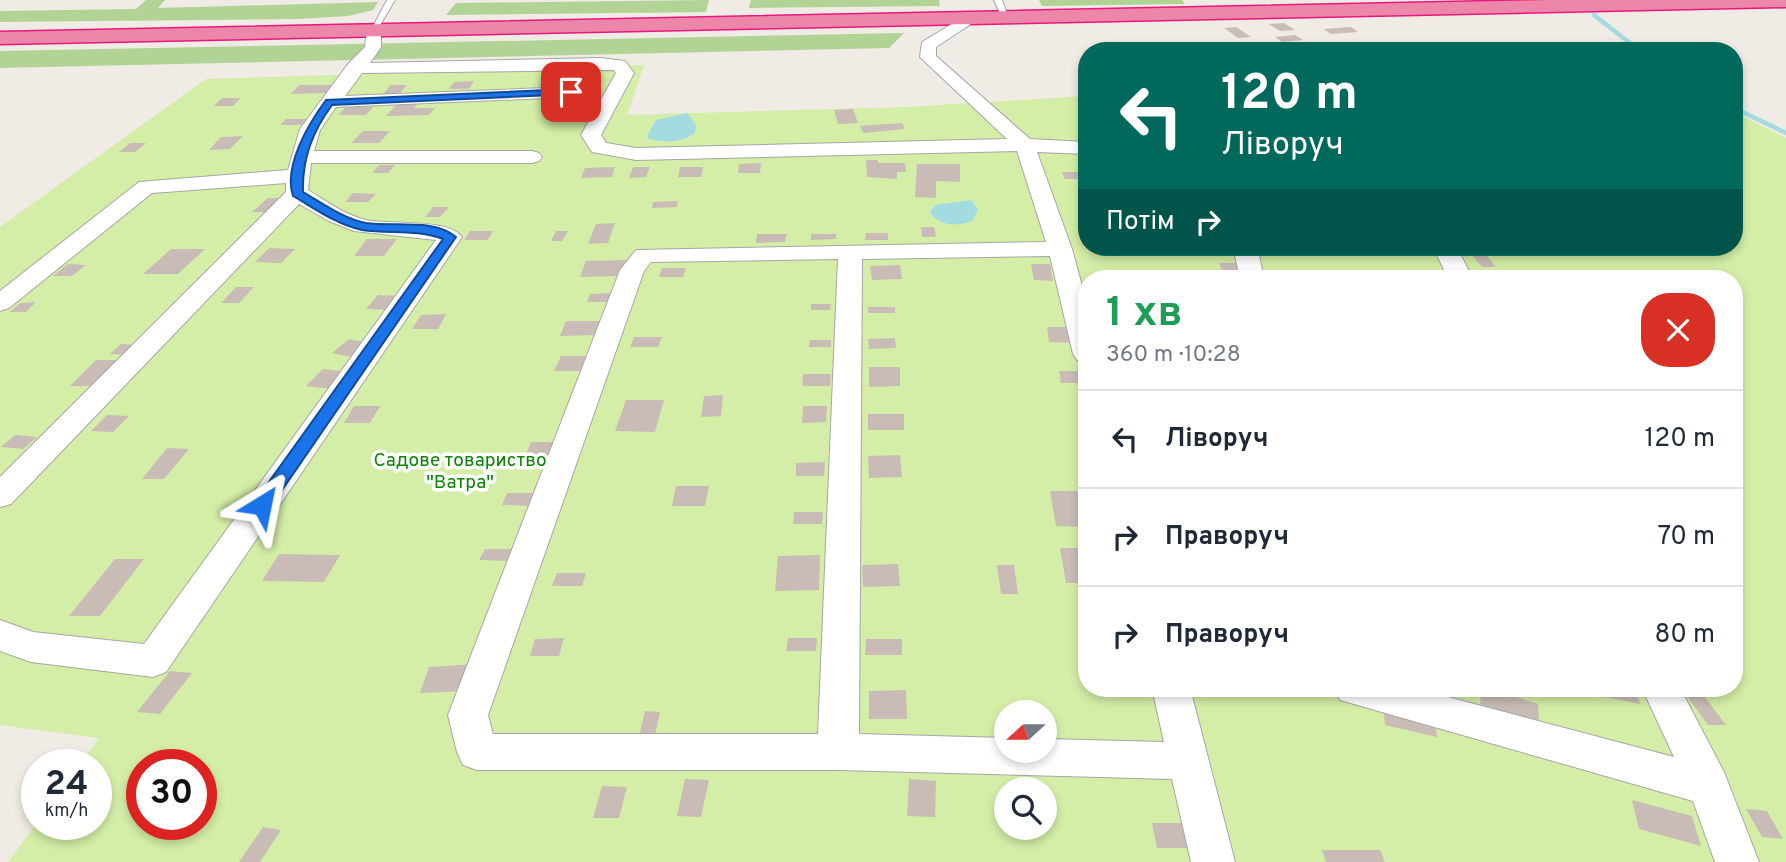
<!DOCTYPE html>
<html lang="uk">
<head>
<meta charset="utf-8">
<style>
  :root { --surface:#fff; --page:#f6f6f7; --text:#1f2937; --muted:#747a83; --line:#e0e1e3 }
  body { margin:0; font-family:Overpass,sans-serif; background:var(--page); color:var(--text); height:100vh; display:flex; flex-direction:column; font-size:26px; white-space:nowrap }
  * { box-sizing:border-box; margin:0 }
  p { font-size:23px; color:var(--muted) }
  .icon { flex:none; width:38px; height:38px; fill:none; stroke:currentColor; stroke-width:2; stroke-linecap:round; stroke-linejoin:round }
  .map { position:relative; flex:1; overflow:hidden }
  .details { position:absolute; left:1078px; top:270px; width:665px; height:427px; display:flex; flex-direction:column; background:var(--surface); border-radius:28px; box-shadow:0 4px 10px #0003 }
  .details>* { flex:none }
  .guide { position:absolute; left:1078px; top:42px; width:665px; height:214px; border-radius:28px; box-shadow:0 4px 10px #0003; background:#00695c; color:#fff; overflow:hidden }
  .needle { width:46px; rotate:249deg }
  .controls { position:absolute; left:994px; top:700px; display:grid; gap:14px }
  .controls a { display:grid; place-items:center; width:63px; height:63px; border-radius:50%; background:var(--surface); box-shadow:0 4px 10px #0003; font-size:35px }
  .speed { position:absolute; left:21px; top:749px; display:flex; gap:14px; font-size:35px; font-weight:700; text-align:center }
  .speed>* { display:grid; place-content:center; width:91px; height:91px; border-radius:50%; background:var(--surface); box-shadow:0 4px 10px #0003; line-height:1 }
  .speed small { font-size:18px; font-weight:400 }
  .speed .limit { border:10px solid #d22; background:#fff; color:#111 }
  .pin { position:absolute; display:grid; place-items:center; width:60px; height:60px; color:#fff; margin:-30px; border-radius:14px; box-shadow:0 4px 10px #0006 }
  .me { position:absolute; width:77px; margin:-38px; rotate:35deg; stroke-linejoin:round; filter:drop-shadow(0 0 5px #0008) }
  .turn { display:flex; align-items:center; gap:24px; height:147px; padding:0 28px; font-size:32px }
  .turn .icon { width:91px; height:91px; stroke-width:2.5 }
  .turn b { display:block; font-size:49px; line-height:60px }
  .then { display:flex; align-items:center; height:66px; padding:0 28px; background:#0003; gap:14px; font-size:26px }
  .round { display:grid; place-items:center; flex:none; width:74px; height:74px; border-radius:28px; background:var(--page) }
  .head { display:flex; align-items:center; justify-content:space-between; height:119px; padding:0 28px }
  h1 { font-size:42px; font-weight:700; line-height:52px; color:#1e9e55 }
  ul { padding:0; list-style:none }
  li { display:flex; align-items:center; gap:21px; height:98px; padding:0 28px; border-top:2px solid var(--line) }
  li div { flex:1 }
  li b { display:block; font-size:26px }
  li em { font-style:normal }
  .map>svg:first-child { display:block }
  .grass { fill:#d4eea7; fill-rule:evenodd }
  .forest { fill:#b1d396 }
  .water { fill:#a2dce1 }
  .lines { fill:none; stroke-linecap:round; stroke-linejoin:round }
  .stream { stroke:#a2dce1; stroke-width:4.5 }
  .building { fill:#c9bcb7 }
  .lane-casing { stroke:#a6a6a6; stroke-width:2 }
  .street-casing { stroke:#a6a6a6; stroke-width:2 }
  .highway-casing { stroke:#e8187d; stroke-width:3 }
  .lane { fill:#fff; fill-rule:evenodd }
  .street { fill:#fff; fill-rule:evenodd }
  .highway { fill:#ed87a9; fill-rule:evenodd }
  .route { fill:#1a73e8; stroke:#114b97; stroke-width:2 }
  .labels { text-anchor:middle; stroke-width:7; stroke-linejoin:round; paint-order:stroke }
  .park-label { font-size:19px; fill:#0c8603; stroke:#fff }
</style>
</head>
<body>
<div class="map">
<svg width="1786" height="862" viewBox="0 0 1786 862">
  <rect width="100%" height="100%" fill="#f0ebe4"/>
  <path class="grass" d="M644 65 627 115 904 107 1087 96V247H1734V112L1786 138V862H8L37 823 96 824V765H79L99 738 0 725V227L206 79ZM1087 278H1734V688H1087ZM1006 712H1045V751H1006ZM142 765H201V824H142ZM1006 789H1045V828H1006Z"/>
  <g class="forest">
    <path d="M146 0H165L158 8 378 2 373 10 348 16 297 19 0 22V11L136 9Z"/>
    <path d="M709 0 706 12 446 15 456 3Z"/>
    <path d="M751 0H939L940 6 749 8Z"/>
    <path d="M1039 0H1182L1185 4 1042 6Z"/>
    <path d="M904 33 889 48 0 68V51Z"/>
  </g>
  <g class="water">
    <path d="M687 113 696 125 695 133C680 143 667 143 649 139L647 136 656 120Z"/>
    <path d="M971 200 978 210 972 221C956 226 942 227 930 213L935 205Z"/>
  </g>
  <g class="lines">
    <g class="stream">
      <path d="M1594 15 1640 51"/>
      <path d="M1734 108 1786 133"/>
    </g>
  </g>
  <g class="building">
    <path d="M1284 23 1295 30 1280 31 1269 24Z"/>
    <path d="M1236 27 1251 37 1238 38 1224 28Z"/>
    <path d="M1351 27 1358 32 1331 34 1324 29Z"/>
    <path d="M1295 35 1303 40 1282 42 1275 37Z"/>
    <path d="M1264 42 1276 51H1254L1245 44Z"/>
    <path d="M558 77 554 86H539L543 78Z"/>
    <path d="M474 81 469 89H449L454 82Z"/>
    <path d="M299 85H335L328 93 291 94Z"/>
    <path d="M391 85H407L399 94H383Z"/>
    <path d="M222 98H241L233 106H214Z"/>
    <path d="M417 104 414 108H435L429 115 386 116 396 105Z"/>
    <path d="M346 107H373L366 115H338Z"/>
    <path d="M853 109 858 123 838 124 834 110Z"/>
    <path d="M286 119H307L301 125H280Z"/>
    <path d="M902 123 905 129 863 133 860 126Z"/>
    <path d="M363 131H390L379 143H351Z"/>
    <path d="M243 136 230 149 209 150 221 137Z"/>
    <path d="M130 143H146L135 152H119Z"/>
    <path d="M866 160H878V163H905L906 172H897V179L867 177Z"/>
    <path d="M761 163 760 173H738L739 164Z"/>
    <path d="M917 164H960V182L936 181V198L915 197Z"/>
    <path d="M379 165H395L388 173H372Z"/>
    <path d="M615 167 612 177 581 178 585 168Z"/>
    <path d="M633 167H650L646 177 629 178Z"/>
    <path d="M680 167H703L701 177H678Z"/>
    <path d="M1062 172H1078L1081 179H1065Z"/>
    <path d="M353 193 376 194 368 202H345Z"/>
    <path d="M268 198H289L274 213 252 212Z"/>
    <path d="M678 201 677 207 652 208 653 202Z"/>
    <path d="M433 207H449L440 217H425Z"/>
    <path d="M615 223 608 243 588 244 596 224Z"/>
    <path d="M921 227H934L936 237H922Z"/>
    <path d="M470 231H493L488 240H464Z"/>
    <path d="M556 231H568L562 241H551Z"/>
    <path d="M866 233H888V240H865Z"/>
    <path d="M757 234H787L785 242 756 243Z"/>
    <path d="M811 234H836V239L811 240Z"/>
    <path d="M367 239H397L384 256H354Z"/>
    <path d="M269 248 295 249 281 263 255 262Z"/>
    <path d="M171 249H205L178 274H143Z"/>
    <path d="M1472 255H1486L1496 267H1482Z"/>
    <path d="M626 260 621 276 580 277 586 261Z"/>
    <path d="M1219 263H1240L1245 276 1224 275Z"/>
    <path d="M68 264 86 265 72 276H53Z"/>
    <path d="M1031 264H1050L1053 281 1034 280Z"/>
    <path d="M900 265 902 279 872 280 870 266Z"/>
    <path d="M662 268H686L683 277H659Z"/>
    <path d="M236 287H254L239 303H221Z"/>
    <path d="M615 293 612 302H587L590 294Z"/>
    <path d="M378 295 401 296 390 310 366 309Z"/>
    <path d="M36 302 26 312H10L20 303Z"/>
    <path d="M811 304H831L830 310H811Z"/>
    <rect x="868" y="307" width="27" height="6"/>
    <path d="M446 314 438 329H412L421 315Z"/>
    <path d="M566 321H604L599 335 560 336Z"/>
    <path d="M1047 327H1076L1079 343 1049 342Z"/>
    <path d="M634 337H662L658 347H630Z"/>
    <path d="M895 338 896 348 869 349 868 339Z"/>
    <path d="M349 339 373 344 357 358 332 353Z"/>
    <path d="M810 340H831V347H809Z"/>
    <path d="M121 344 144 345 134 355 110 354Z"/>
    <path d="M561 356H596L590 371H554Z"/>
    <path d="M96 360H124L100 386H70Z"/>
    <path d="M869 367H900V386L869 387Z"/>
    <path d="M323 369 349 372 333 389 306 386Z"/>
    <path d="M1059 371H1086L1087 383H1061Z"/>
    <path d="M803 374H831L830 386H802Z"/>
    <path d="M723 395 721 416 701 417 704 396Z"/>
    <path d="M626 400H664L655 432 615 431Z"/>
    <path d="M354 406H380L370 423H344Z"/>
    <path d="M803 406H827L826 422 802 423Z"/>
    <rect x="868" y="414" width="36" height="16"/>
    <path d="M107 415 129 416 113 432 91 431Z"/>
    <path d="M15 435 37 437 23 449 1 447Z"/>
    <path d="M531 442H561L555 457 525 456Z"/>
    <path d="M167 448 189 449 164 479H142Z"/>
    <path d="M900 455 902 477 869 478 868 456Z"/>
    <path d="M825 462 824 476H796V463Z"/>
    <path d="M676 486H709L705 506H672Z"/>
    <path d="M1050 491H1087V527L1056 526Z"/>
    <path d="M507 493H537L532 506 502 505Z"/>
    <path d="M794 512H823L822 524H793Z"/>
    <path d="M1060 548H1087V583H1066Z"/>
    <path d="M485 549H516L511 561 479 560Z"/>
    <path d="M279 554 340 555 324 582 262 581Z"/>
    <path d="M820 555 819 590 775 591 778 556Z"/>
    <path d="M115 559H144L100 616H69Z"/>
    <path d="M898 564 900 586 863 587 862 565Z"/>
    <path d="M997 565H1014L1018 594H1001Z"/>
    <path d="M557 573H586L582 586H552Z"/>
    <path d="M1079 613H1087V637H1083Z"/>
    <path d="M564 638 559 656H530L535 639Z"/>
    <path d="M788 638H817L816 651H786Z"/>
    <path d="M866 639H902V655H865Z"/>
    <path d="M477 664 469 691 420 693 429 667Z"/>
    <path d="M170 671 192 673 160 714 137 712Z"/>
    <path d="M1481 688H1489L1538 704 1539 724 1480 704Z"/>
    <path d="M1589 688H1634L1640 704 1591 694Z"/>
    <path d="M906 690 907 719H869V691Z"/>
    <path d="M1687 696H1704L1726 725H1708Z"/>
    <path d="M1383 703 1434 715 1437 737 1385 725Z"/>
    <path d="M645 711 660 712 655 736H639Z"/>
    <path d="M685 779 709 780 701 817 677 816Z"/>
    <path d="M909 779 936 781 935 817 907 816Z"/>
    <path d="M602 786 627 787 619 818H593Z"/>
    <path d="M1632 800 1692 816 1701 846 1639 829Z"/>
    <path d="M1746 809 1767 811 1783 839 1762 837Z"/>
    <path d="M1152 823H1195L1201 848H1157Z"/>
    <path d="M263 827 281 830 260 862H239Z"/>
    <path d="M1322 850H1380L1385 862H1326Z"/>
  </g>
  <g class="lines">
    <defs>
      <g id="lane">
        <path d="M387 0H395L376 32H370Z"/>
        <path d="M994 0H1002L1009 20H1003Z"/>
      </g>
      <g id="street">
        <path d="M968 14 974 16 976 19 974 22 936 47V56L1030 139 1087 142V154L1037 152 1072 249 1087 304V362L1077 360 1073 354 1050 256 862 259 859 734 1006 738V751H1045V739L1164 742 1152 688H1190L1235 862H1191L1172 779 838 770H477L463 765 457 752 448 715 620 270 636 250 1046 242 1017 151 636 160 592 152 581 135 616 73 614 70 362 73 345 96 571 87 580 92 571 97 336 107 320 130 314 151H532L539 153 542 157 539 161 532 163H311L308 190C326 201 345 215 366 220 388 225 449 218 462 237L166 672 153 677 31 662 0 651V620L33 632 144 644 436 240 354 231 329 221 299 204 11 504 0 507V477L286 192V183L152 193 9 308 0 311V291L139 182 288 170 300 129 348 64 365 47 367 27 373 25 381 30V47L370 63 600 58 625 61 634 73 601 135 606 143 636 148 1007 139 920 57 922 42ZM838 259 818 734H493L488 715 644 271 651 262Z"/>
        <path d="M1233 247H1257L1264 278H1240Z"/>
        <path d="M1433 247H1457L1472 278H1448Z"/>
        <path d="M1335 688H1414L1674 757 1642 688H1680L1724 772 1759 862H1715L1693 801 1354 704 1340 700Z"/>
      </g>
      <path id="highway" d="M1551 0H1786V7L0 44V32Z"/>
    </defs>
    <use href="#lane" class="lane-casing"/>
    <use href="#street" class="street-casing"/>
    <use href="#highway" class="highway-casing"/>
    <use href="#lane" class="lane"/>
    <use href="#street" class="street"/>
    <use href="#highway" class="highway"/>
  </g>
  <path class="route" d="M571 89 574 90V94L332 105C313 131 302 158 303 192 322 203 344 219 366 223 394 227 434 218 456 237L269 509H256L254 505 256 500 443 239C417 229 389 234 362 230 337 225 314 208 293 196 283 166 309 123 326 100Z"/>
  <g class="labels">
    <g class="park-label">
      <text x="460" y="466">Садове товариство<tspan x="460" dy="22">"Ватра"</tspan></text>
    </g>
  </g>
</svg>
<div class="controls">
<a><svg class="needle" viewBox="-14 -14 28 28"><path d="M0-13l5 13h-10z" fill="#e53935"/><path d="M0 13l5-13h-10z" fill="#747a83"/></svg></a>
<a><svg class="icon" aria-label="search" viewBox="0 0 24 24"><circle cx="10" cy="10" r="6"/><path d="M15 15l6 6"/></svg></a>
</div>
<div class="speed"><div>24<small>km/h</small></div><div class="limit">30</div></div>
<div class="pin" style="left:571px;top:92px;background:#d93025"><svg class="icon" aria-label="arrive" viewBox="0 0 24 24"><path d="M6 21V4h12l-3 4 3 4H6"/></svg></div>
<svg class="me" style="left:262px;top:505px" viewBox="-20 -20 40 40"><path d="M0-17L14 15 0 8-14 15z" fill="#1a73e8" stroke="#fff" stroke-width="4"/></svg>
<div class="guide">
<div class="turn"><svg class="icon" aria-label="left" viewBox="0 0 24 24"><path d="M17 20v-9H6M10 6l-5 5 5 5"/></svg><div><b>120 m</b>Ліворуч</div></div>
<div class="then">Потім<svg class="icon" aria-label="right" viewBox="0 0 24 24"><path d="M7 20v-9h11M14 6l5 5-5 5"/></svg></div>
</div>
<section class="details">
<div class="head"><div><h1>1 хв</h1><p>360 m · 10:28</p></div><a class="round" style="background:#d93025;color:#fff"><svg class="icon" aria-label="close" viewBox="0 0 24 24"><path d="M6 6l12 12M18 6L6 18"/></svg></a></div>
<ul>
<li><svg class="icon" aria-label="left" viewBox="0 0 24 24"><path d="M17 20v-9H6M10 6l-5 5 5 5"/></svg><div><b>Ліворуч</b></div><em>120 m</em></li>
<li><svg class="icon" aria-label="right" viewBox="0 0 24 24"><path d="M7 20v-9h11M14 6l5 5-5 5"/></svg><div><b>Праворуч</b></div><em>70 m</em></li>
<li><svg class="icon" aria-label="right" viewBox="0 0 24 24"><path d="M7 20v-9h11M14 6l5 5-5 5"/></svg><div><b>Праворуч</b></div><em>80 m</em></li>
</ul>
</section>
</div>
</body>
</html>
